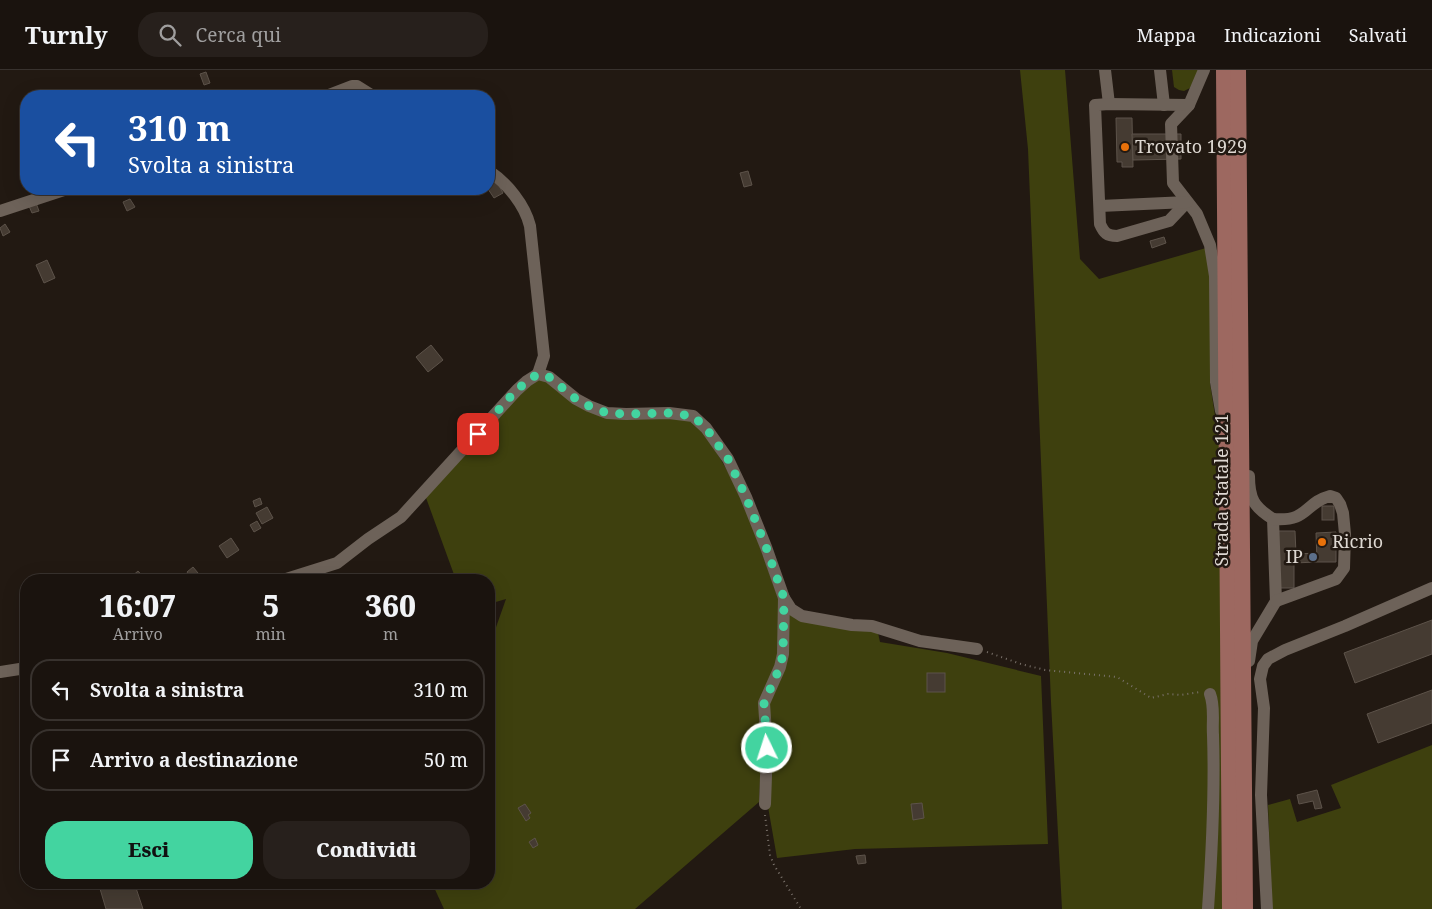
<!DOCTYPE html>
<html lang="it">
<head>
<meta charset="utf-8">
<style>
  :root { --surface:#1a130e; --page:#27201c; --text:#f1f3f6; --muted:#9f9e9e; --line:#38322e; --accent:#43d4a0 }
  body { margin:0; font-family:"Noto Serif",serif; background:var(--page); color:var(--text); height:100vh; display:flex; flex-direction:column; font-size:19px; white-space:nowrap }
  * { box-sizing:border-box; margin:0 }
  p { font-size:16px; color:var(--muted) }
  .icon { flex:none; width:28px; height:28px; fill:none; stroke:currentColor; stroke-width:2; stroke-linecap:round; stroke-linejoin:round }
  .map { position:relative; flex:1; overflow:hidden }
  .drawer { position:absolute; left:20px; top:504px; width:475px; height:315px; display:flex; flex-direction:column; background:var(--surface); border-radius:20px; box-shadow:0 5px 20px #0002,0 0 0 1px var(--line) }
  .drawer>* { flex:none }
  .guide { position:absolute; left:20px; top:20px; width:475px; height:105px; border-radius:20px; box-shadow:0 5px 20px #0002,0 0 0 1px var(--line); background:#1a4fa0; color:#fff; overflow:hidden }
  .pin { position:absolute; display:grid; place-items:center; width:42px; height:42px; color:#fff; margin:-21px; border-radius:10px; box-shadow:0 2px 8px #0006 }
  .me { position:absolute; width:55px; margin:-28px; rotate:356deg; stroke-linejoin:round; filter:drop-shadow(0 0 4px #0008) }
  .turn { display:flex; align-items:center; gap:18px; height:105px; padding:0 25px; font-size:22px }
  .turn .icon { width:65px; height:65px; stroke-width:2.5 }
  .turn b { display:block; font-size:35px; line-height:42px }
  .eta { display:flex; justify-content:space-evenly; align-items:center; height:85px; text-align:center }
  .eta b { font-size:30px; font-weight:800; line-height:35px }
  .action { display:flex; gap:10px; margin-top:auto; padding:10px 25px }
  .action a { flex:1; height:58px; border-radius:20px; background:var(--accent); color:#111; font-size:20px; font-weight:800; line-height:58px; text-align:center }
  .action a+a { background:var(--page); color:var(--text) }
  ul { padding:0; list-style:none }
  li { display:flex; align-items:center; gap:15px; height:62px; margin:0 10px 8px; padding:0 15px; border:2px solid var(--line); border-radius:20px }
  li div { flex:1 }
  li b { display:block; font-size:19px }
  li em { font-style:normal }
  header { display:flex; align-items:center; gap:30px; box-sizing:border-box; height:70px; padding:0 25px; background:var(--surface); border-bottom:1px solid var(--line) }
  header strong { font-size:24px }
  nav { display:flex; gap:28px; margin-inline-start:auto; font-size:18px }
  .search { width:350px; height:45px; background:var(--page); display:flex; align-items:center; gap:12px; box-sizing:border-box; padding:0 18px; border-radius:20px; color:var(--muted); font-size:19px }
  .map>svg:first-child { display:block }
  .green { fill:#3e400e }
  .building { fill:#453b32; stroke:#5d534a }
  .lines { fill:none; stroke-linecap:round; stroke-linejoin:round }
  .path { stroke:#7a726b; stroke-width:2; stroke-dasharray:1 4; stroke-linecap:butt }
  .minor { stroke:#6d6259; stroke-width:12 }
  .major { stroke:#9d6860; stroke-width:16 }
  .route { stroke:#43d4a0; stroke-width:9; stroke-dasharray:0 16.2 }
  .food-dot { fill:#e8710a; stroke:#221912; stroke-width:2 }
  .service-dot { fill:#5c6f8a; stroke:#221912; stroke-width:2 }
  .labels { text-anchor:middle; stroke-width:5; stroke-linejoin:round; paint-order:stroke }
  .poi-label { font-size:18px; fill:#ded8d2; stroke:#221912; text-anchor:start }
  .street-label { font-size:18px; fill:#ded8d2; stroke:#221912 }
</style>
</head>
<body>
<header>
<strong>Turnly</strong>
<div class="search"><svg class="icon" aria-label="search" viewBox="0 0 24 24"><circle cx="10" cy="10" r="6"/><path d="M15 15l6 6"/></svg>Cerca qui</div>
<nav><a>Mappa</a><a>Indicazioni</a><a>Salvati</a></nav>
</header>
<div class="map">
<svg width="1432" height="839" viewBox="0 0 1432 839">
  <rect width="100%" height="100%" fill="#221912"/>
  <g class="green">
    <path d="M1020 0H1065L1080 189 1099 209 1206 178 1210 192V313L1220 378 1222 839H1062L1051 632 1028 79Z"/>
    <path d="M1172 0H1200L1190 18 1184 21 1179 20 1174 17Z"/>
    <path d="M539 309 549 312 583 338 690 349 703 359 742 426 779 531V588L762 666 759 732 635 839H444L432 813 489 812V577L506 529 489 534V510H456L425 425 517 325Z"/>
    <path d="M787 538 878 563 880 572 947 583 1041 606 1048 774 855 779 777 788 767 731 769 637Z"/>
    <path d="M1432 675V839H1272L1268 735 1290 729 1297 752 1341 738 1331 715Z"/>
  </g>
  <g class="building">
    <path d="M206 2 210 13 204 15 200 4Z"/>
    <path d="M1116 48H1132L1133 97H1122V92H1117Z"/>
    <path d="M1132 64H1181V89L1133 90Z"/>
    <path d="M748 101 752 115 744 117 740 103Z"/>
    <path d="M495 108 503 123 494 128 488 119 489 112Z"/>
    <path d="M130 129 135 137 127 141 123 132Z"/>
    <path d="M36 133 39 141 32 143 29 136Z"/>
    <path d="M5 154 10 162 3 166 0 158Z"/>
    <path d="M1164 167 1166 173 1152 178 1150 171Z"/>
    <path d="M47 190 55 208 44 213 36 195Z"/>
    <path d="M431 275 443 290 428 302 416 287Z"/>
    <path d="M260 428 262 434 255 437 253 431Z"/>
    <rect x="1322" y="436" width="12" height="14"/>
    <path d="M267 437 273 448 262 454 256 443Z"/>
    <path d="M257 451 261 458 254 462 250 455Z"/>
    <path d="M1269 461H1295L1296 484 1317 483V492L1294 493V518H1271Z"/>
    <path d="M1336 462V492H1317L1316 463Z"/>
    <path d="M231 468 239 480 227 488 219 476Z"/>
    <path d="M193 497 198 503 191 508 187 502Z"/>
    <path d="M138 501 146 510H134L131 507Z"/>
    <path d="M1432 550V584L1355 613 1344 583Z"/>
    <rect x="927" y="603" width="18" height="19"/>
    <path d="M1432 620V653L1378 673 1367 644Z"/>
    <path d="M1317 720 1322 738 1315 739 1313 731 1299 734 1297 725Z"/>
    <path d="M922 733 924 748 913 750 911 734Z"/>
    <path d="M525 734 531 743 528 745 530 748 526 751 518 738Z"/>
    <path d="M535 768 538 775 533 778 529 772Z"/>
    <path d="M865 785 866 793 858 794 856 786Z"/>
    <path d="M98 812H134L143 839H106Z"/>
  </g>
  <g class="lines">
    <g class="path">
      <path d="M987 582 1021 594 1045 600 1117 607 1151 628 1168 624 1180 625 1200 622"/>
      <path d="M765 745 770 785 774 795 801 839"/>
    </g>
    <g class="minor">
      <path d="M1105 0 1109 34"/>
      <path d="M1160 0 1164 35"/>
      <path d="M1204 0 1189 35 1171 54 1173 113 1197 144 1210 175 1215 206 1216 312 1221 341"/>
      <path d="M326 26 352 16H357L373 26"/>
      <path d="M489 101C507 113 525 135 530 156L544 286 538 304"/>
      <path d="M1187 132 1169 151 1117 166C1107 166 1104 163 1100 154L1095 35 1109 34 1189 35"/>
      <path d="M1100 136 1187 132"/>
      <path d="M0 141 67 119"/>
      <path d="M1249 406C1249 429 1254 437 1273 449L1276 531 1252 571 1249 591"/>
      <path d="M1273 449C1309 452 1304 433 1330 426L1336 428 1340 434 1343 443 1345 464 1344 498 1336 509 1276 531"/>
      <path d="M283 510 337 493 368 469 401 447 517 320 527 311 538 304 549 307 576 329 589 336 607 343 626 344 669 343 693 346 706 358 728 389 746 427 766 477 784 528 791 539 802 546 852 555 872 556 920 571 977 579"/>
      <path d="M0 602 26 598"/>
      <path d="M765 734 767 678 764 633 780 597 783 584 784 528"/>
      <path d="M1208 839C1212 781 1215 723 1213 665 1212 651 1215 637 1210 624"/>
      <path d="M1267 839 1261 725 1264 638 1260 609 1263 596 1268 589 1285 580 1345 556 1432 518"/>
    </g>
    <g class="major">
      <path d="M1224 0 1230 839"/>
      <path d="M1238 0 1245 839"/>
    </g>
  </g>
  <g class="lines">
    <path class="route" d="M478 364C497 343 514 318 538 304L549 307 576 329 589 336 607 343 626 344 669 343 693 346 706 358 728 389 746 427 766 477 784 528 783 584 780 597 764 633 767 678"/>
  </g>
  <g class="food-dot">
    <circle cx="1125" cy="77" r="5"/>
    <circle cx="1322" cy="472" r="5"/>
  </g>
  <circle class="service-dot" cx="1313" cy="487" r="5"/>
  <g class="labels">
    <g class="poi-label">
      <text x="1135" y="83">Trovato 1929</text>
      <text x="1332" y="478">Ricrio</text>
      <text x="1303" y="493" text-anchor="end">IP</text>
    </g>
    <g class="street-label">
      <text transform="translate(1222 420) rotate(-90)" y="6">Strada Statale 121</text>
    </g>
  </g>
</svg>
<div class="pin" style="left:478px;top:364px;background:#d93025"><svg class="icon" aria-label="arrive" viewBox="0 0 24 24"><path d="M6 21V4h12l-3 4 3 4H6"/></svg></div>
<svg class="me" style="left:767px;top:678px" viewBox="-20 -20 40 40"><circle r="17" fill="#43d4a0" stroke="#fff" stroke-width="3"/><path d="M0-11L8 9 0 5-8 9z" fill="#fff"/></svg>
<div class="guide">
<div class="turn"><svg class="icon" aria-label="left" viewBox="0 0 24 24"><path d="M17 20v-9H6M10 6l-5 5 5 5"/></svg><div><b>310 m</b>Svolta a sinistra</div></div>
</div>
<section class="drawer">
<div class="eta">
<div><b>16:07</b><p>Arrivo</p></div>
<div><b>5</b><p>min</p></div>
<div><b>360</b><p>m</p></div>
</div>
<ul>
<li><svg class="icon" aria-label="left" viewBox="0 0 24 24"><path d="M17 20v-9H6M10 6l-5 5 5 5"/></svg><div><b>Svolta a sinistra</b></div><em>310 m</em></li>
<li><svg class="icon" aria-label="arrive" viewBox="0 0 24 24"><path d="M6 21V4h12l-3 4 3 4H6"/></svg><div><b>Arrivo a destinazione</b></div><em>50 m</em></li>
</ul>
<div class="action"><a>Esci</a><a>Condividi</a></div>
</section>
</div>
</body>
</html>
